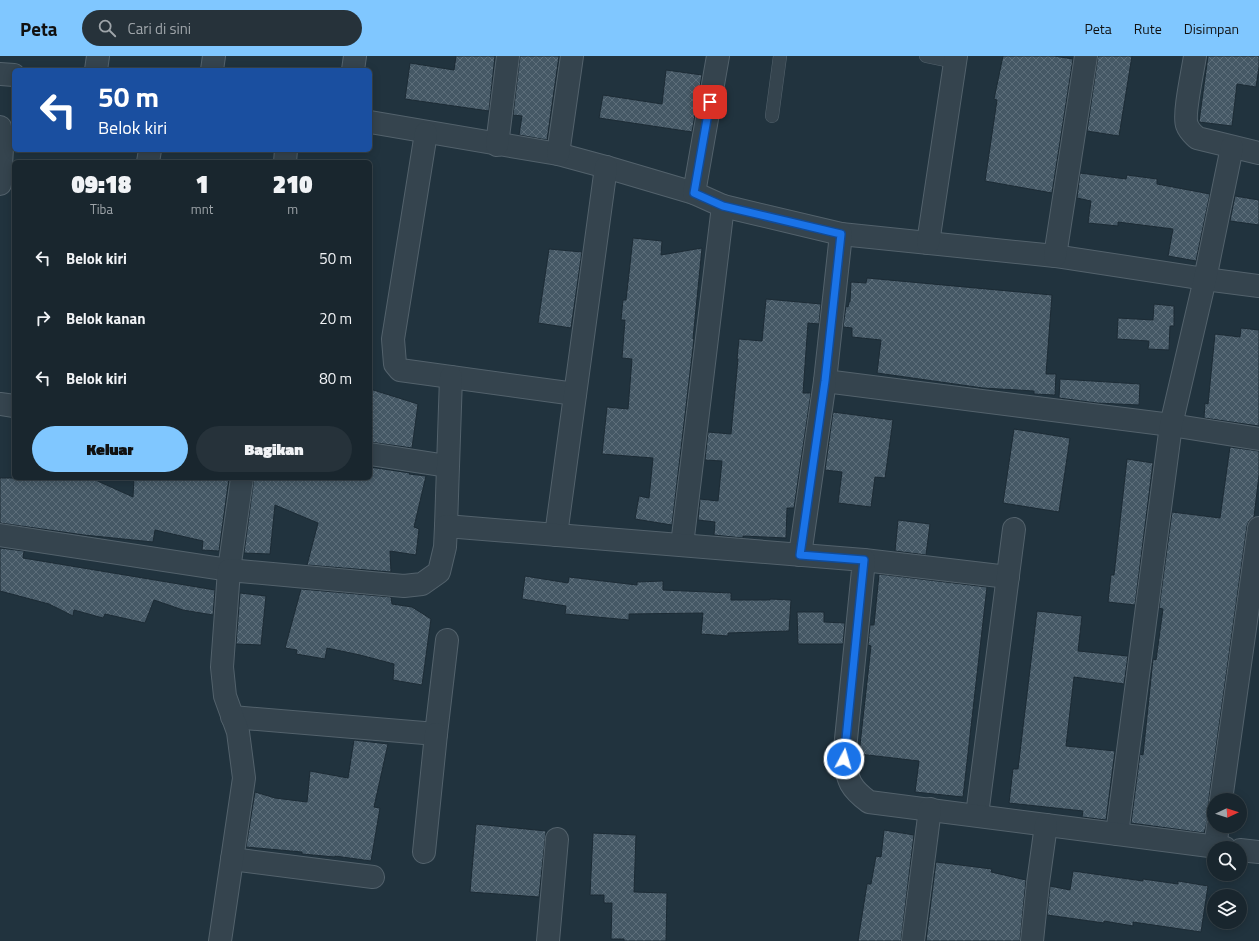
<!DOCTYPE html>
<html lang="id">
<head>
<meta charset="utf-8">
<style>
  :root { --surface:#19262e; --page:#26323a; --text:#f1f3f6; --muted:#9fa5aa; --line:#37434a; --accent:#80c7ff }
  body { margin:0; font-family:"Titillium Web",sans-serif; background:var(--page); color:var(--text); height:100vh; display:flex; flex-direction:column; font-size:15px; white-space:nowrap }
  * { box-sizing:border-box; margin:0 }
  p { font-size:13px; color:var(--muted) }
  .icon { flex:none; width:22px; height:22px; fill:none; stroke:currentColor; stroke-width:2; stroke-linecap:round; stroke-linejoin:round }
  .map { position:relative; flex:1; overflow:hidden }
  .details { position:absolute; left:12px; top:104px; width:360px; height:320px; display:flex; flex-direction:column; background:var(--surface); border-radius:6px; box-shadow:0 2px 10px #0003,0 0 0 1px var(--line) }
  .details>* { flex:none }
  .guide { position:absolute; left:12px; top:12px; width:360px; height:84px; border-radius:6px; box-shadow:0 2px 10px #0003,0 0 0 1px var(--line); background:#1a4fa0; color:#fff; overflow:hidden }
  .needle { width:26px; rotate:86deg }
  .tools { position:absolute; left:1207px; top:737px; display:grid; gap:8px }
  .tools a { display:grid; place-items:center; width:40px; height:40px; border-radius:50%; background:var(--surface); box-shadow:0 2px 10px #0003,0 0 0 1px var(--line); font-size:20px }
  .pin { position:absolute; display:grid; place-items:center; width:34px; height:34px; color:#fff; margin:-17px; border-radius:8px; box-shadow:0 2px 6px #0006 }
  .me { position:absolute; width:44px; margin:-22px; rotate:6deg; stroke-linejoin:round; filter:drop-shadow(0 0 3px #0008) }
  .turn { display:flex; align-items:center; gap:14px; height:84px; padding:0 20px; font-size:18px }
  .turn .icon { width:52px; height:52px; stroke-width:2.5 }
  .turn b { display:block; font-size:28px; line-height:34px }
  .eta { display:flex; justify-content:space-evenly; align-items:center; height:68px; text-align:center }
  .eta b { font-size:24px; font-weight:800; line-height:28px }
  .cta { display:flex; gap:8px; margin-top:auto; padding:8px 20px }
  .cta a { flex:1; height:46px; border-radius:24px; background:var(--accent); color:#111; font-size:16px; font-weight:800; line-height:46px; text-align:center }
  .cta a+a { background:var(--page); color:var(--text) }
  ul { padding:0; list-style:none }
  li { display:flex; align-items:center; gap:12px; height:60px; padding:0 20px }
  li div { flex:1 }
  li b { display:block; font-size:15px }
  li em { font-style:normal }
  header { display:flex; align-items:center; gap:24px; box-sizing:border-box; height:56px; padding:0 20px; background:var(--accent); color:#111 }
  header strong { font-size:19px }
  nav { display:flex; gap:22px; margin-inline-start:auto; font-size:14px }
  .search { width:280px; height:36px; background:var(--page); display:flex; align-items:center; gap:10px; box-sizing:border-box; padding:0 14px; border-radius:22px; color:var(--muted); font-size:15px }
  .map>svg:first-child { display:block }
  .building { fill:url(#building-cross-hatch); stroke:#1c2b35 }
  .lines { fill:none; stroke-linecap:round; stroke-linejoin:round }
  .service-casing { stroke:#53626c; stroke-width:14 }
  .minor-casing { stroke:#53626c; stroke-width:24 }
  .service { stroke:#35444e; stroke-width:13 }
  .minor { stroke:#35444e; stroke-width:22 }
  .route-casing { stroke:#114b97; stroke-width:10 }
  .route { stroke:#1a73e8; stroke-width:7 }
</style>
</head>
<body>
<header>
<strong>Peta</strong>
<div class="search"><svg class="icon" aria-label="search" viewBox="0 0 24 24"><circle cx="10" cy="10" r="6"/><path d="M15 15l6 6"/></svg>Cari di sini</div>
<nav><a>Peta</a><a>Rute</a><a>Disimpan</a></nav>
</header>
<div class="map">
<svg width="1259" height="885" viewBox="0 0 1259 885">
  <defs>
    <pattern id="building-cross-hatch" width="8" height="8" patternUnits="userSpaceOnUse"><rect width="8" height="8" fill="#455865"/><path d="M0 0l8 8M0 8l8-8" fill="none" stroke="#5d6e7a"/></pattern>
  </defs>
  <rect width="100%" height="100%" fill="#21333e"/>
  <g class="building">
    <path d="M456 0H495L489 55 405 43 410 7 454 14Z"/>
    <path d="M520 0H559L547 84 519 79 522 60 513 59Z"/>
    <path d="M1003 0H1054L1073 3 1052 137 985 125 997 44 994 43Z"/>
    <path d="M1098 0H1132L1119 80 1087 75Z"/>
    <path d="M1208 0H1259V11L1256 31 1237 28 1232 70 1199 66Z"/>
    <path d="M666 14 702 19 692 76 599 62 603 39 662 48Z"/>
    <path d="M1080 117 1126 123 1127 119 1157 123V128L1210 138 1196 205 1168 200 1173 173 1118 166V170L1088 167 1091 145 1077 142Z"/>
    <path d="M1235 140 1259 144V169L1230 165Z"/>
    <path d="M633 182 662 185 661 199 702 192 693 283H694L672 469 635 463 639 440 649 442 653 402 602 398 607 351 628 353 632 303 622 302 625 264H621L623 244H626Z"/>
    <path d="M549 193 582 196 571 272 538 267Z"/>
    <path d="M867 222 1052 239 1046 318H1056L1055 339 1034 338V335L983 332 877 317 881 284 852 281V272L843 271 846 250 848 251 849 246H850L851 226 866 227Z"/>
    <path d="M766 243 821 248 819 268 808 267 803 337H811L794 452H787L786 482 743 480V482L714 479 715 466 698 464 700 443 718 445 722 405 705 404 708 376 731 378 738 303H737L739 283 762 285Z"/>
    <path d="M1154 248 1174 250V270H1170L1169 294 1148 293 1149 285 1117 283 1118 262 1153 264Z"/>
    <path d="M1241 272 1259 274V370L1204 362 1205 347 1208 348 1215 278 1240 281Z"/>
    <path d="M1060 323 1140 328 1139 349 1097 347 1059 342Z"/>
    <path d="M370 333 418 348 412 392 370 386Z"/>
    <path d="M833 356 893 364 885 422 875 421 871 451 838 447 842 416 825 414Z"/>
    <path d="M1014 373 1070 382 1059 456 1003 447Z"/>
    <path d="M1230 391 1259 395V419L1254 461 1249 465 1247 470 1209 742V748L1214 754V758L1208 763 1204 777 1131 767 1140 698 1143 699 1153 603 1156 604 1163 553 1159 552 1172 456 1220 462Z"/>
    <path d="M1127 403 1153 407 1135 549 1108 546 1111 519H1114Z"/>
    <path d="M370 411 410 417 409 418 426 420 414 471 419 473 416 499 390 495 391 516 307 509 318 467 275 449 270 498 244 497 254 422H370Z"/>
    <path d="M0 422H91L133 441 134 422H229L219 495 202 494 203 485 155 474 153 486 84 479 0 467Z"/>
    <path d="M898 464 930 468 926 499 895 495Z"/>
    <path d="M0 492 24 495 23 502 215 534 213 559 183 554 154 544 145 567 105 558 103 562 74 554 73 560 49 548 0 535Z"/>
    <path d="M879 518 987 531 963 741 915 736 919 705 859 698 871 590 868 589 870 569H874Z"/>
    <path d="M525 520 568 527 569 521 637 529V526L663 525V534L731 537V544H770V543L791 544 789 575 728 577V580L701 578 703 557 629 558V564L565 558 566 550 522 543Z"/>
    <path d="M301 533 391 541 392 548 412 551 431 563 422 629 393 624 394 608 360 599 327 592 325 603 296 598 297 594 285 592Z"/>
    <path d="M240 537 266 540 261 589 236 588Z"/>
    <path d="M1037 555 1082 560 1078 595 1128 600 1124 628 1074 621 1066 690 1115 695 1106 764 1082 761 1083 755 1009 747 1013 713H1018Z"/>
    <path d="M797 556H824V566L845 567 843 588H798Z"/>
    <path d="M354 684 388 688 374 751 380 752 371 805 335 800V801L302 798V796L246 791 255 736 275 742 307 746 310 715 348 722Z"/>
    <path d="M476 768 546 775 539 841 470 836Z"/>
    <path d="M884 774 914 779 901 885H858L867 828H871L876 800 881 801Z"/>
    <path d="M593 777 636 779 634 836 667 837 666 885H624V883H611L612 847H604V839H590Z"/>
    <path d="M936 806 992 813 991 816 1026 824 1020 885H926Z"/>
    <path d="M1073 815 1143 825V823L1178 828V825L1208 830 1201 876 1133 866V870L1104 865V867L1047 859 1050 830 1070 834Z"/>
  </g>
  <g class="lines">
    <defs>
      <g id="service">
        <path d="M926 0 955 6"/>
        <path d="M772 60 780 0"/>
      </g>
      <g id="minor">
        <path d="M1195 0C1193 14 1183 59 1187 69 1189 75 1193 78 1197 82L1259 97"/>
        <path d="M96 14 98 0"/>
        <path d="M212 14 214 0"/>
        <path d="M353 14 355 0"/>
        <path d="M0 18 14 19"/>
        <path d="M370 66 558 98 606 111 694 137 723 150 841 178 1055 200 1205 223 1259 230"/>
        <path d="M0 71 2 92 0 128"/>
        <path d="M426 77 393 283 395 308 400 314 575 338"/>
        <path d="M497 89 508 0"/>
        <path d="M558 98 572 0"/>
        <path d="M148 106 150 94"/>
        <path d="M285 106 286 94"/>
        <path d="M694 137 718 0"/>
        <path d="M841 178 825 325 1171 369 1259 383"/>
        <path d="M928 187 956 0"/>
        <path d="M1055 200 1086 0"/>
        <path d="M0 348 14 350"/>
        <path d="M370 398 447 410"/>
        <path d="M446 470 451 321"/>
        <path d="M0 479 229 514 242 422"/>
        <path d="M556 479 606 111"/>
        <path d="M682 489 723 150"/>
        <path d="M800 499 825 325"/>
        <path d="M864 504 1008 521"/>
        <path d="M232 661 436 678 447 584"/>
        <path d="M1221 744 1259 472"/>
        <path d="M977 759 1014 473"/>
        <path d="M1117 778 1171 369 1205 223 1232 91"/>
        <path d="M1215 791 1218 770"/>
        <path d="M1240 794 1259 796"/>
        <path d="M424 796 436 678"/>
        <path d="M232 803 373 821"/>
        <path d="M220 885 244 722 238 676 225 640 222 611 229 514 404 530 422 528 439 516 445 491 446 470 864 504 844 703C848 725 850 732 869 746L1225 792"/>
        <path d="M548 885 557 783"/>
        <path d="M913 885 930 753"/>
        <path d="M1032 885 1038 827 1046 769"/>
      </g>
    </defs>
    <use href="#service" class="service-casing"/>
    <use href="#minor" class="minor-casing"/>
    <use href="#service" class="service"/>
    <use href="#minor" class="minor"/>
  </g>
  <g class="lines">
    <defs>
      <path id="route" d="M710 46 694 137 723 150 841 178 825 325 800 499 864 504 844 703"/>
    </defs>
    <use href="#route" class="route-casing"/>
    <use href="#route" class="route"/>
  </g>
</svg>
<div class="tools">
<a><svg class="needle" viewBox="-14 -14 28 28"><path d="M0-13l5 13h-10z" fill="#e53935"/><path d="M0 13l5-13h-10z" fill="#9fa5aa"/></svg></a>
<a><svg class="icon" aria-label="search" viewBox="0 0 24 24"><circle cx="10" cy="10" r="6"/><path d="M15 15l6 6"/></svg></a>
<a><svg class="icon" aria-label="layers" viewBox="0 0 24 24"><path d="M12 4l9 5-9 5-9-5zM3 14l9 5 9-5"/></svg></a>
</div>
<div class="pin" style="left:710px;top:46px;background:#d93025"><svg class="icon" aria-label="arrive" viewBox="0 0 24 24"><path d="M6 21V4h12l-3 4 3 4H6"/></svg></div>
<svg class="me" style="left:844px;top:703px" viewBox="-20 -20 40 40"><circle r="17" fill="#1a73e8" stroke="#fff" stroke-width="3"/><path d="M0-11L8 9 0 5-8 9z" fill="#fff"/></svg>
<div class="guide">
<div class="turn"><svg class="icon" aria-label="left" viewBox="0 0 24 24"><path d="M17 20v-9H6M10 6l-5 5 5 5"/></svg><div><b>50 m</b>Belok kiri</div></div>
</div>
<section class="details">
<div class="eta">
<div><b>09:18</b><p>Tiba</p></div>
<div><b>1</b><p>mnt</p></div>
<div><b>210</b><p>m</p></div>
</div>
<ul>
<li><svg class="icon" aria-label="left" viewBox="0 0 24 24"><path d="M17 20v-9H6M10 6l-5 5 5 5"/></svg><div><b>Belok kiri</b></div><em>50 m</em></li>
<li><svg class="icon" aria-label="right" viewBox="0 0 24 24"><path d="M7 20v-9h11M14 6l5 5-5 5"/></svg><div><b>Belok kanan</b></div><em>20 m</em></li>
<li><svg class="icon" aria-label="left" viewBox="0 0 24 24"><path d="M17 20v-9H6M10 6l-5 5 5 5"/></svg><div><b>Belok kiri</b></div><em>80 m</em></li>
</ul>
<div class="cta"><a>Keluar</a><a>Bagikan</a></div>
</section>
</div>
</body>
</html>
